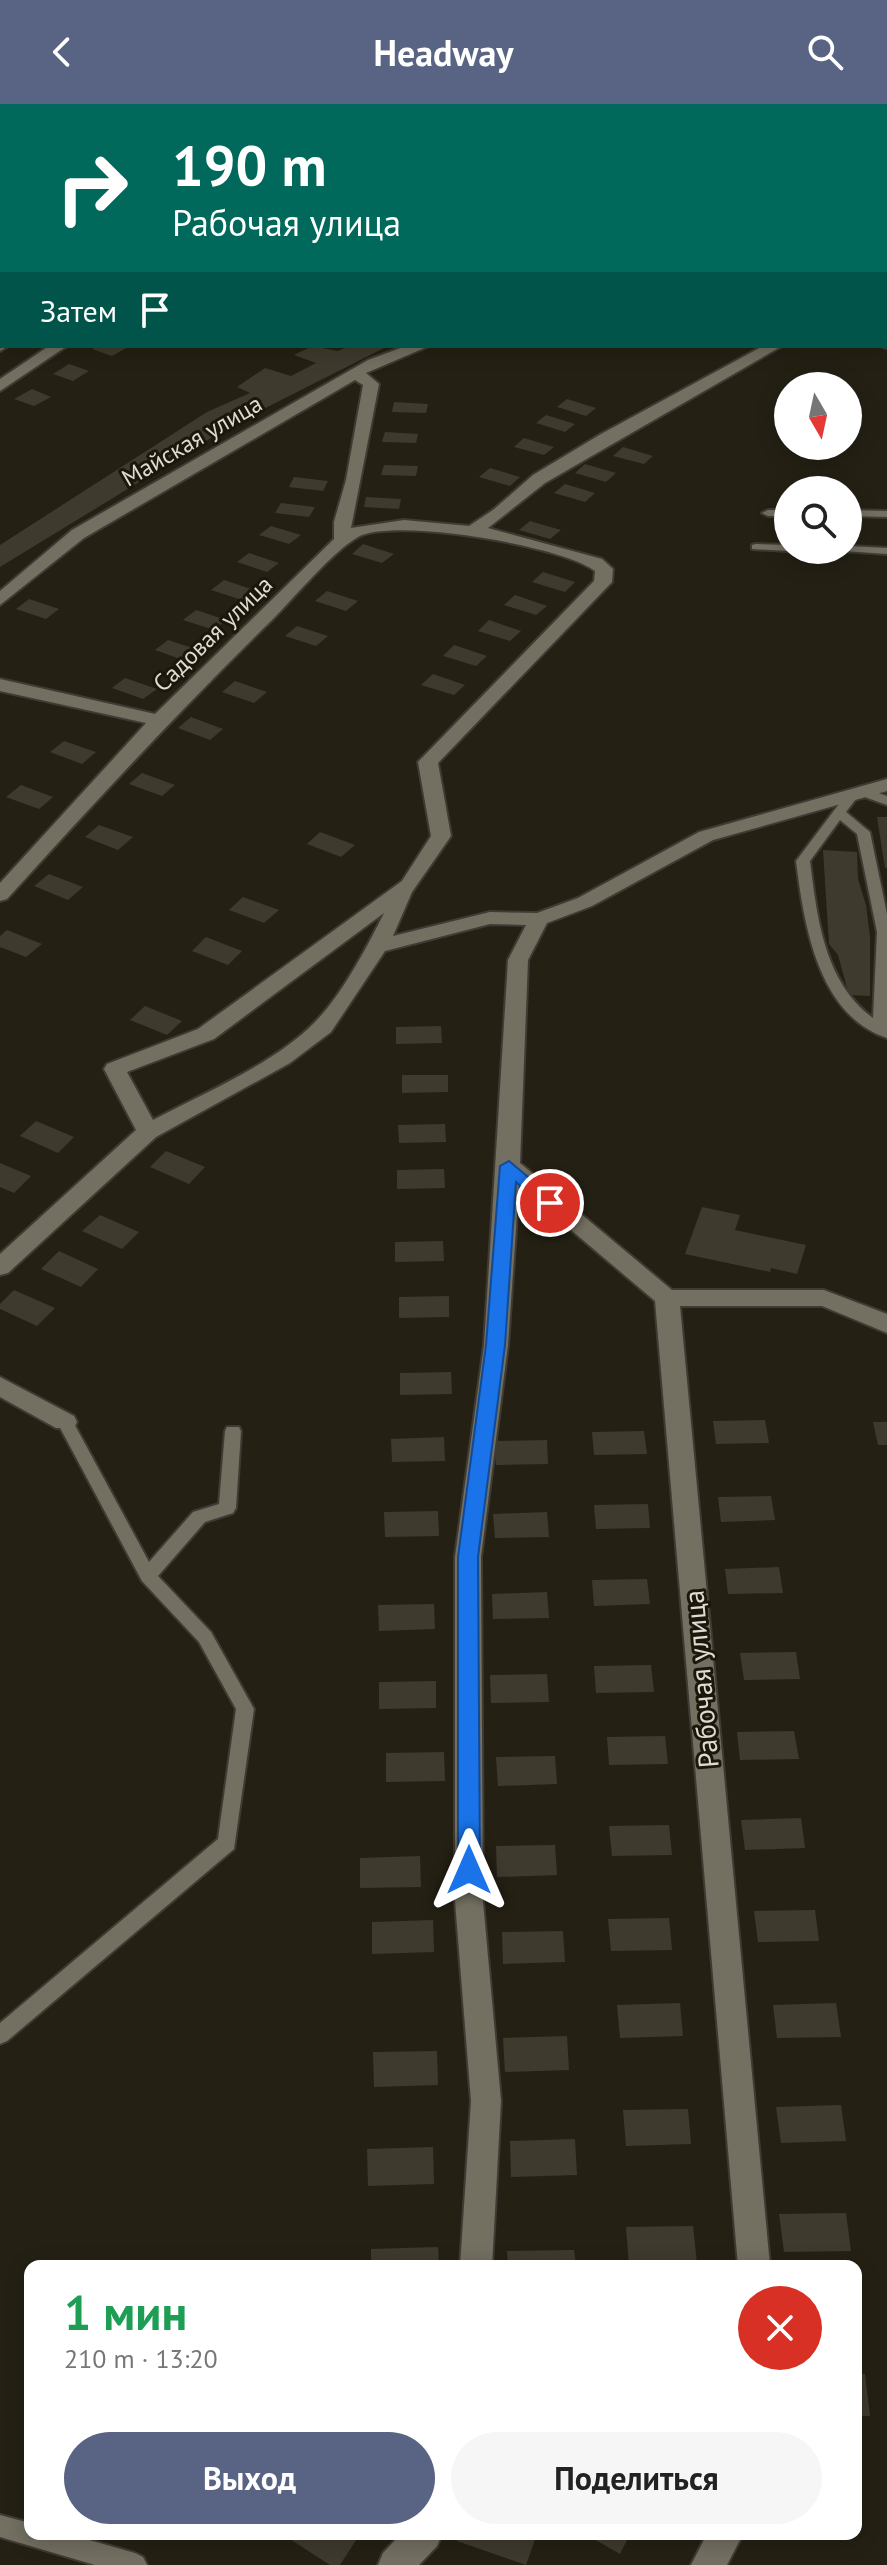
<!DOCTYPE html>
<html lang="ru">
<head>
<meta charset="utf-8">
<style>
  :root { --surface:#fff; --page:#f6f6f6; --text:#222; --muted:#767676; --accent:#596485 }
  body { margin:0; font-family:"PT Sans",sans-serif; background:var(--page); color:var(--text); height:100vh; display:flex; flex-direction:column; font-size:30px; white-space:nowrap }
  * { box-sizing:border-box; margin:0 }
  p { font-size:26px; color:var(--muted) }
  .icon { flex:none; width:44px; height:44px; fill:none; stroke:currentColor; stroke-width:2; stroke-linecap:round; stroke-linejoin:round }
  .map { position:relative; flex:1; overflow:hidden }
  .side { position:absolute; left:24px; top:2156px; width:838px; height:280px; display:flex; flex-direction:column; background:var(--surface); border-radius:16px; box-shadow:0 4px 20px #0003 }
  .side>* { flex:none }
  .hud { position:absolute; left:0px; top:0px; width:888px; height:244px; box-shadow:0 4px 20px #0003; background:#00695c; color:#fff; overflow:hidden }
  .needle { width:52px; rotate:171deg }
  .tools { position:absolute; left:774px; top:268px; display:grid; gap:16px }
  .tools a { display:grid; place-items:center; width:88px; height:88px; border-radius:50%; background:var(--surface); box-shadow:0 4px 20px #0003; font-size:40px }
  .pin { position:absolute; display:grid; place-items:center; width:68px; height:68px; color:#fff; margin:-34px; border:4px solid #fff; border-radius:50%; box-shadow:0 2px 8px #0007 }
  .me { position:absolute; width:88px; margin:-44px; rotate:0deg; stroke-linejoin:round; filter:drop-shadow(0 0 6px #0008) }
  .turn { display:flex; align-items:center; gap:28px; height:168px; padding:0 40px; font-size:36px }
  .turn .icon { width:104px; height:104px; stroke-width:2.5 }
  .turn b { display:block; font-size:56px; line-height:68px }
  .then { display:flex; align-items:center; height:76px; padding:0 40px; background:#0003; gap:16px; font-size:30px }
  .round { display:grid; place-items:center; flex:none; width:84px; height:84px; border-radius:42px; background:var(--page) }
  .head { display:flex; align-items:center; justify-content:space-between; height:136px; padding:0 40px }
  h1 { font-size:48px; font-weight:600; line-height:60px; color:#1e9e55 }
  .action { display:flex; gap:16px; margin-top:auto; padding:16px 40px }
  .action a { flex:1; height:92px; border-radius:48px; background:var(--accent); color:#fff; font-size:32px; font-weight:600; line-height:92px; text-align:center }
  .action a+a { background:var(--page); color:var(--text) }
  header { display:flex; justify-content:space-between; align-items:center; height:104px; padding:0 40px; background:var(--accent); color:#fff; font-size:36px; font-weight:600 }
  .map>svg:first-child { display:block }
  .building { fill:#3f3a2e }
  .lines { fill:none; stroke-linecap:round; stroke-linejoin:round }
  .lane-casing { stroke:#3f3b34; stroke-width:4 }
  .street-casing { stroke:#3f3b34; stroke-width:4 }
  .secondary-casing { stroke:#3f3b34; stroke-width:4 }
  .path { stroke:#7a776d; stroke-width:3; stroke-dasharray:4 4; stroke-linecap:butt }
  .lane { fill:#736f61; fill-rule:evenodd }
  .street { fill:#736f61; fill-rule:evenodd }
  .secondary { fill:#827756; fill-rule:evenodd }
  .route { fill:#1a73e8; stroke:#114b97; stroke-width:2 }
  .labels { text-anchor:middle; stroke-width:6; stroke-linejoin:round; paint-order:stroke }
  .far-street-label { font-size:24px; fill:#dedbd3; stroke:#1b170b }
  .street-label { font-size:28px; fill:#dedbd3; stroke:#1b170b }
</style>
</head>
<body>
<header><svg class="icon" aria-label="back" viewBox="0 0 24 24"><path d="M15 5l-7 7 7 7"/></svg>Headway<svg class="icon" aria-label="search" viewBox="0 0 24 24"><circle cx="10" cy="10" r="6"/><path d="M15 15l6 6"/></svg></header>
<div class="map">
<svg width="887" height="2461" viewBox="0 0 887 2461">
  <rect width="100%" height="100%" fill="#242014"/>
  <g class="building">
    <path d="M98 242H130L112 252 92 245Z"/>
    <path d="M312 242 338 247 349 242H388L234 320 0 463V441L207 308 250 289 237 283 265 264 291 272 316 259 294 251Z"/>
    <path d="M69 260 89 267 73 277 53 270Z"/>
    <path d="M32 285 51 293 34 302 14 295Z"/>
    <path d="M567 295 596 304 586 312 557 303Z"/>
    <path d="M394 298 428 300 426 309 392 308Z"/>
    <path d="M546 311 575 320 565 328 536 319Z"/>
    <path d="M385 328 418 330 416 339 382 338Z"/>
    <path d="M524 334 554 343 544 351 514 343Z"/>
    <path d="M623 343 653 352 644 360 613 352Z"/>
    <path d="M585 360 616 369 606 378 575 369Z"/>
    <path d="M384 361 418 362 416 372 381 371Z"/>
    <path d="M490 364 520 373 510 382 479 373Z"/>
    <path d="M294 373 328 377 323 387 289 383Z"/>
    <path d="M565 380 595 389 585 398 554 389Z"/>
    <path d="M366 393 401 395 399 405 364 403Z"/>
    <path d="M281 399 315 403 309 413 275 409Z"/>
    <path d="M530 417 561 426 550 435 519 426Z"/>
    <path d="M271 422 301 431 289 440 259 431Z"/>
    <path d="M363 440 394 450 382 459 352 450Z"/>
    <path d="M249 449 279 459 267 468 237 458Z"/>
    <path d="M543 468 575 478 565 488 532 478Z"/>
    <path d="M224 476 254 486 242 496 211 486Z"/>
    <path d="M327 487 358 497 346 507 315 497Z"/>
    <path d="M515 491 547 502 536 511 504 501Z"/>
    <path d="M29 495 59 505 46 515 16 505Z"/>
    <path d="M196 506 226 516 214 526 183 516Z"/>
    <path d="M489 516 521 527 510 537 478 527Z"/>
    <path d="M297 522 328 532 316 542 285 532Z"/>
    <path d="M168 536 199 546 186 557 155 546Z"/>
    <path d="M454 541 487 552 476 562 443 552Z"/>
    <path d="M433 570 465 581 454 591 421 581Z"/>
    <path d="M125 574 157 585 143 595 112 584Z"/>
    <path d="M235 577 267 588 254 599 222 588Z"/>
    <path d="M191 613 223 625 210 636 178 624Z"/>
    <path d="M64 637 96 648 82 660 50 648Z"/>
    <path d="M142 669 175 681 162 692 129 680Z"/>
    <path d="M21 681 53 693 39 705 6 693Z"/>
    <path d="M877 713H887V764H885Z"/>
    <path d="M99 721 133 733 118 746 85 733Z"/>
    <path d="M320 728 355 741 341 753 307 740Z"/>
    <path d="M823 746 857 748 858 775 866 801 870 833V892L849 891 838 851 829 840Z"/>
    <path d="M49 770 83 783 68 796 34 782Z"/>
    <path d="M243 793 279 806 264 819 229 806Z"/>
    <path d="M7 826 42 840 26 853 0 843V832Z"/>
    <path d="M206 833 242 847 228 861 192 847Z"/>
    <path d="M145 902 182 917 167 931 130 916Z"/>
    <path d="M441 922 442 939 396 940V923Z"/>
    <path d="M402 971H448V988L402 989Z"/>
    <path d="M36 1017 74 1033 58 1049 20 1032Z"/>
    <path d="M445 1020 446 1038 399 1039 398 1021Z"/>
    <path d="M166 1047 205 1063 189 1080 150 1063Z"/>
    <path d="M0 1059 31 1072 14 1089 0 1083Z"/>
    <path d="M444 1065 445 1084 397 1085V1066Z"/>
    <path d="M702 1103 740 1111 735 1126 806 1141 797 1170 771 1164 770 1168 685 1150Z"/>
    <path d="M100 1111 139 1128 122 1145 82 1127Z"/>
    <path d="M443 1137 444 1157 395 1158V1138Z"/>
    <path d="M59 1147 98 1165 81 1183 41 1165Z"/>
    <path d="M14 1186 55 1204 37 1222 0 1205V1200Z"/>
    <path d="M449 1192V1213L399 1214V1193Z"/>
    <path d="M451 1268 452 1290 400 1291V1269Z"/>
    <path d="M765 1316 769 1339 716 1340 713 1317Z"/>
    <path d="M873 1318H887V1341H878Z"/>
    <path d="M644 1327 647 1350 594 1351 592 1328Z"/>
    <path d="M444 1333 445 1357 392 1358 391 1335Z"/>
    <path d="M547 1336 548 1360 496 1361 494 1337Z"/>
    <path d="M771 1392 775 1416 721 1418 718 1393Z"/>
    <path d="M648 1400 650 1424 596 1425 594 1401Z"/>
    <path d="M438 1407 439 1432 385 1433 384 1408Z"/>
    <path d="M547 1408 549 1433 495 1434 493 1410Z"/>
    <path d="M779 1463 783 1489 728 1490 725 1465Z"/>
    <path d="M647 1475 650 1500 594 1502 592 1476Z"/>
    <path d="M547 1488 549 1514 493 1515 492 1490Z"/>
    <path d="M434 1500 435 1525 379 1527 378 1501Z"/>
    <path d="M796 1548 800 1575 744 1576 740 1549Z"/>
    <path d="M651 1561 654 1588 596 1589 594 1562Z"/>
    <path d="M547 1570 549 1598 491 1599 490 1571Z"/>
    <path d="M436 1577V1604L379 1605V1578Z"/>
    <path d="M794 1627 799 1655 740 1656 737 1628Z"/>
    <path d="M665 1632 668 1660 609 1661 607 1633Z"/>
    <path d="M444 1648 445 1677 386 1678V1649Z"/>
    <path d="M555 1652 557 1680 498 1682 496 1653Z"/>
    <path d="M801 1714 805 1744 745 1746 741 1716Z"/>
    <path d="M669 1721 672 1751 612 1752 609 1722Z"/>
    <path d="M555 1741 557 1771 497 1773 496 1742Z"/>
    <path d="M420 1752 421 1783 360 1784V1754Z"/>
    <path d="M815 1806 819 1837 758 1838 754 1807Z"/>
    <path d="M669 1814 672 1846 611 1847 608 1815Z"/>
    <path d="M433 1816 434 1848 372 1850V1818Z"/>
    <path d="M563 1827 565 1858 503 1860 502 1828Z"/>
    <path d="M680 1899 683 1932 620 1934 617 1901Z"/>
    <path d="M836 1899 841 1933 777 1934 773 1901Z"/>
    <path d="M567 1932 569 1966 505 1968 503 1934Z"/>
    <path d="M437 1947 438 1981 374 1983 373 1948Z"/>
    <path d="M841 2001 846 2037 781 2039 776 2003Z"/>
    <path d="M688 2005 691 2040 626 2042 623 2006Z"/>
    <path d="M575 2035 577 2071 511 2073 510 2037Z"/>
    <path d="M433 2043 434 2080 368 2082 367 2045Z"/>
    <path d="M846 2109 851 2147 784 2148 779 2110Z"/>
    <path d="M693 2122 697 2159 629 2161 626 2123Z"/>
    <path d="M438 2143 439 2162H371V2145Z"/>
    <path d="M574 2146 576 2162H508L507 2147Z"/>
    <path d="M856 2270H865L870 2312H856Z"/>
    <path d="M282 2430H360L340 2461H330Z"/>
    <path d="M459 2430H537L526 2461 457 2437Z"/>
    <path d="M585 2430H630L620 2450Z"/>
  </g>
  <g class="lines">
    <defs>
      <g id="lane">
        <path d="M788 406V412H768L762 409 768 406Z"/>
        <path d="M848 406 887 407V413L848 412Z"/>
        <path d="M756 440 788 441V446H792L788 447 752 445V441Z"/>
        <path d="M848 442 887 444V450L844 447 848 446Z"/>
        <path d="M864 684 887 692V701L859 691 858 688Z"/>
        <path d="M853 687 859 691 846 708 870 728 887 810V934C817 911 804 819 796 757L848 688ZM840 716 857 730 877 828 873 914C824 878 817 813 810 757Z"/>
        <path d="M65 1312 71 1314 149 1458 193 1408 219 1400 225 1327 227 1323H239L241 1327 236 1404 233 1409 205 1418 158 1472 211 1528 254 1605 234 1745 7 1937 0 1940V1919L218 1735 236 1605 199 1538 142 1477 57 1318 59 1314Z"/>
        <path d="M0 2411 30 2419V2430H68L135 2449 143 2453 147 2461H95L0 2433Z"/>
      </g>
      <g id="street">
        <path d="M466 0H483L464 2Z"/>
        <path d="M886 234 887 244 881 242H886Z"/>
        <path d="M2 235V242H8L0 247Z"/>
        <path d="M49 242H67L0 287V275Z"/>
        <path d="M406 242H429L366 269 379 280 351 424 404 416 469 422 493 406 533 371 601 330 763 242H782L545 379 488 424 602 455 613 465 612 478 438 659 451 732 412 788 393 832 490 808 537 809 578 794 699 728 887 675V687L713 736 592 802 547 819 528 856 520 1059 672 1186H824L887 1210V1229L822 1202H680L770 2162H738L655 1197 519 1082 508 1241 481 1453 483 1797 501 1997 492 2162H460L471 1997 455 1797V1453L484 1241 508 856 526 821 490 820 385 847 331 928 290 959 156 1033 8 1169 0 1171V1150L136 1026 104 965 107 960 198 925 402 777 431 732 418 658 594 477 595 467C563 442 394 413 358 433 332 448 294 494 271 517 179 607 93 700 7 795L0 797V779L146 619 0 587V575L155 610 334 435V418L346 376 363 281 355 276 84 434 0 501V487L72 426 368 256ZM384 809C367 843 342 891 315 918 276 959 203 989 153 1016L127 968 214 935Z"/>
        <path d="M0 1273 74 1312 77 1318 74 1324H56L0 1293Z"/>
        <path d="M401 2430H442L437 2442 419 2461H378L383 2449Z"/>
        <path d="M707 2430H743L727 2461H691Z"/>
      </g>
      <g id="secondary">
        <rect x="0" y="26" width="2" height="8"/>
        <rect x="886" y="159" width="1" height="9"/>
      </g>
    </defs>
    <use href="#lane" class="lane-casing"/>
    <use href="#street" class="street-casing"/>
    <use href="#secondary" class="secondary-casing"/>
    <path class="path" d="M268 0 272 2"/>
    <use href="#lane" class="lane"/>
    <use href="#street" class="street"/>
    <use href="#secondary" class="secondary"/>
  </g>
  <path class="route" d="M509 1057 559 1099 557 1103H544L516 1078 505 1241 478 1453 480 1766 476 1772H461L458 1766V1453L486 1241 500 1062Z"/>
  <g class="labels">
    <g class="far-street-label">
      <text transform="translate(192 337) rotate(-30)" y="8">Майская улица</text>
      <text transform="translate(213 530) rotate(-44)" y="8">Садовая улица</text>
    </g>
    <g class="street-label">
      <text transform="translate(701 1575) rotate(-95)" y="10">Рабочая улица</text>
    </g>
  </g>
</svg>
<div class="tools">
<a><svg class="needle" viewBox="-14 -14 28 28"><path d="M0-13l5 13h-10z" fill="#e53935"/><path d="M0 13l5-13h-10z" fill="#767676"/></svg></a>
<a><svg class="icon" aria-label="search" viewBox="0 0 24 24"><circle cx="10" cy="10" r="6"/><path d="M15 15l6 6"/></svg></a>
</div>
<div class="pin" style="left:550px;top:1099px;background:#d93025"><svg class="icon" aria-label="arrive" viewBox="0 0 24 24"><path d="M6 21V4h12l-3 4 3 4H6"/></svg></div>
<svg class="me" style="left:469px;top:1766px" viewBox="-20 -20 40 40"><path d="M0-17L14 15 0 8-14 15z" fill="#1a73e8" stroke="#fff" stroke-width="4"/></svg>
<div class="hud">
<div class="turn"><svg class="icon" aria-label="right" viewBox="0 0 24 24"><path d="M7 20v-9h11M14 6l5 5-5 5"/></svg><div><b>190 m</b>Рабочая улица</div></div>
<div class="then">Затем<svg class="icon" aria-label="arrive" viewBox="0 0 24 24"><path d="M6 21V4h12l-3 4 3 4H6"/></svg></div>
</div>
<section class="side">
<div class="head"><div><h1>1 мин</h1><p>210 m · 13:20</p></div><a class="round" style="background:#d93025;color:#fff"><svg class="icon" aria-label="close" viewBox="0 0 24 24"><path d="M6 6l12 12M18 6L6 18"/></svg></a></div>
<div class="action"><a>Выход</a><a>Поделиться</a></div>
</section>
</div>
</body>
</html>
